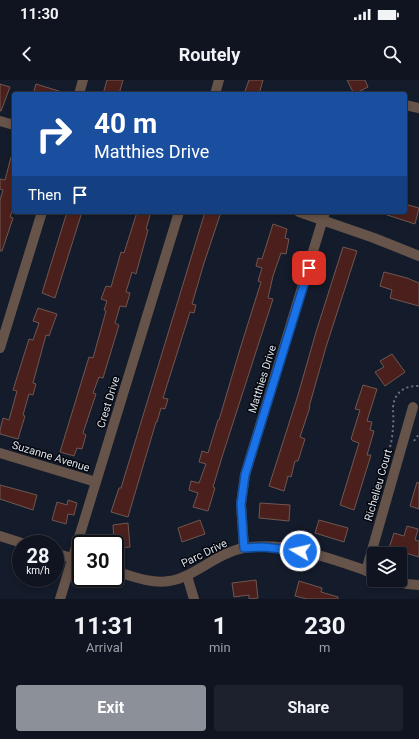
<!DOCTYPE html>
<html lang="en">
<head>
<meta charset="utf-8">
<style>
  :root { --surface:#0f1420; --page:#1d212d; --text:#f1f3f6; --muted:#9b9ea5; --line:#2f333e; --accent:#8c9099 }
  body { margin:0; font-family:Roboto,sans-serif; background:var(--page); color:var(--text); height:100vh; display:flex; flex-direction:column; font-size:15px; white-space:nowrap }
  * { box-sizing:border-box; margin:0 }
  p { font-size:13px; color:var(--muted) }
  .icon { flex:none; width:22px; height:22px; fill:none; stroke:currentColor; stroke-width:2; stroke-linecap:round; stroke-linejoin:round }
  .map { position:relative; height:519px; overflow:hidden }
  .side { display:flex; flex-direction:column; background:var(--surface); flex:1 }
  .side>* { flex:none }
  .banner { position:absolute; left:12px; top:12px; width:395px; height:122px; border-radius:4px; box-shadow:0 2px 6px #0003,0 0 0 1px var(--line); background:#1a4fa0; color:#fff; overflow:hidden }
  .tools { position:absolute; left:367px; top:467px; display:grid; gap:8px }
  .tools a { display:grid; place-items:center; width:40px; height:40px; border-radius:4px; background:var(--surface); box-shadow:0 2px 6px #0003,0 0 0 1px var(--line); font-size:20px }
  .speed { position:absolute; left:12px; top:455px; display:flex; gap:8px; font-size:20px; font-weight:700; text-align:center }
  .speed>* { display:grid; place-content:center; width:52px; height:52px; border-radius:50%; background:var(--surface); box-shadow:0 2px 6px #0003,0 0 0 1px var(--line); line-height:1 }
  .speed small { font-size:10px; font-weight:400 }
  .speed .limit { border:2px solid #111; border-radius:6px; background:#fff; color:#111 }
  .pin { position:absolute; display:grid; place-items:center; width:34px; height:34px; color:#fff; margin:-17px; border-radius:8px; box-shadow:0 2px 6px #0006 }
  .me { position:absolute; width:44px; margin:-22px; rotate:279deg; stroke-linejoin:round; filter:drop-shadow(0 0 3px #0008) }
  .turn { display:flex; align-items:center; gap:14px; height:84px; padding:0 16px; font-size:18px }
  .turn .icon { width:52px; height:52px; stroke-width:2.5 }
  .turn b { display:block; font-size:28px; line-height:34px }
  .then { display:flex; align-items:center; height:38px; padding:0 16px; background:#0003; gap:8px; font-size:15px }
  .eta { display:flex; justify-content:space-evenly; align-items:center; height:68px; text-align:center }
  .eta b { font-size:24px; font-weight:700; line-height:28px }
  .cta { display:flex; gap:8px; margin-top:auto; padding:8px 16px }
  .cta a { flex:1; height:46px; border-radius:4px; background:var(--accent); color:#fff; font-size:16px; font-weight:700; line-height:46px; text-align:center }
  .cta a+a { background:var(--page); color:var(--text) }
  .status { display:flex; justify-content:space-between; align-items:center; height:28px; padding:0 20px; background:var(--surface); direction:ltr }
  .status svg { height:11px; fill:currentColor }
  header { display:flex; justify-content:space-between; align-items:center; height:52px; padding:0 16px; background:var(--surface); font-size:18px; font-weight:700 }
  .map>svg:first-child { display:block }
  .building { fill:#4b201c; stroke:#6e5753 }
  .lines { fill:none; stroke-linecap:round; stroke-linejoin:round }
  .path { stroke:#6b717e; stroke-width:2; stroke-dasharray:2 3; stroke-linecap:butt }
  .minor { stroke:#665349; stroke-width:10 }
  .route-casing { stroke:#114b97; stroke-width:10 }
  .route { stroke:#1a73e8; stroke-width:7 }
  .labels { text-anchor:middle; stroke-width:3; stroke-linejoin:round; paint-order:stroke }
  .street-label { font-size:11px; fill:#dae0ea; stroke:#04060c }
</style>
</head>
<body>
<div class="status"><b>11:30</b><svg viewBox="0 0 49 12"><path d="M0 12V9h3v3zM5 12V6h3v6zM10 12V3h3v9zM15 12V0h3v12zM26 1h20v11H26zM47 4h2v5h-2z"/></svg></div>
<header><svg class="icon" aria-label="back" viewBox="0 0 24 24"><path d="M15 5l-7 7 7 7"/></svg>Routely<svg class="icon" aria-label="search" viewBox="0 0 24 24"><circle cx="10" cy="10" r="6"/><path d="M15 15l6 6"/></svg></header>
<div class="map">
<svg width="419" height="519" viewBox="0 0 419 519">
  <rect width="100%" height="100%" fill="#141b2a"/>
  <g class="building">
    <path d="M107 0H123L119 14H103Z"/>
    <path d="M249 0H263L259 14H244Z"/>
    <path d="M347 0H365L368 7 354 14Z"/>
    <path d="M0 4 10 7 1 31H0Z"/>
    <path d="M36 4 62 12V14H33Z"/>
    <path d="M11 77H14V125L10 137 13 138 2 171H0V120L3 110 0 109V99L5 100Z"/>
    <path d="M405 124 419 128 415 144 384 134 385 132H405Z"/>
    <path d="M67 132H82L55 218 42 213Z"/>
    <path d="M137 132H151L146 149 148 150 136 194 132 192 126 212 130 213 126 227 120 226 115 243 119 245 103 298 99 297 93 313 96 314 83 353 86 355 82 369 77 368 74 376 60 372 89 277 93 278 106 231 104 230 107 221 101 219 106 206 111 207 121 172 124 173Z"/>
    <path d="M205 132H221L204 183 192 224 196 225 194 233 190 232 163 318 168 319 165 329 161 328 157 342H156L128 437 111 432 119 408H121Z"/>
    <path d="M273 144 287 149 285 158 289 159 286 174 281 173 273 196 268 218 273 219 222 377 213 407 215 408 208 431 193 427 198 413 189 410 191 401 199 403 206 384 199 382 202 371 208 373 218 340H219L240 269 261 202 258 201 262 188 256 186 258 178 262 179Z"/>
    <path d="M343 167 357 171 326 267 309 327H310L300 357 305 359 298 381H295L291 397 288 396 284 411 269 406 298 315 316 252Z"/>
    <path d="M384 192 407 198 419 203V226L390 218 392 210 380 206Z"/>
    <path d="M38 228 57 234 49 256 46 255 33 303 36 304 33 315 29 314 23 335 25 336 18 359 0 354V350L3 338 9 340 17 311 13 310 29 259 33 260 39 243 33 241Z"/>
    <path d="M392 274 405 292 385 306 375 292 384 287 380 281Z"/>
    <path d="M363 305 377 309 367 341 372 342 370 350 374 351 367 375H371L354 430 340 425 359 363 353 361 351 359 360 330 355 329Z"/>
    <path d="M417 402 419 403V429L410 426Z"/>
    <path d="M0 405 37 415 33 430 0 419Z"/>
    <path d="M68 420 77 423 74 435 68 434 66 444 52 440 57 422 67 425Z"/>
    <path d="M260 423 290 425 289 441 259 438Z"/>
    <path d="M200 440 205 454 182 462 178 448Z"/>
    <path d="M319 440 348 448 344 462 315 453Z"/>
    <path d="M128 443 130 467 118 468 117 459 114 460 113 445Z"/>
    <path d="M407 446 418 449 415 460 419 461V477L389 468 394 453 404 456Z"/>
    <path d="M256 500 258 518 249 519V515L234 517 232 503Z"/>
    <path d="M299 501 322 508 321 512 338 517V519H307L295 516Z"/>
  </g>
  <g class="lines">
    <g class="path">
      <path d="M414 361 419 354"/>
      <path d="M390 367C392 360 393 352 393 345 394 340 393 334 393 329 393 314 404 305 419 306"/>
    </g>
    <g class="minor">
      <path d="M79 14 83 0"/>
      <path d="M215 14 219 0"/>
      <path d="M405 25 419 28"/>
      <path d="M0 41 14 45"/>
      <path d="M299 132 374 158 419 176"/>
      <path d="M0 268 42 132"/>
      <path d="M0 373 96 402"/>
      <path d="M0 456 25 464"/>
      <path d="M244 468 241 424 245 395 325 132"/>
      <path d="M55 473 81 481"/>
      <path d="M115 491C131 496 152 504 169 501 195 497 216 473 244 468 287 460 333 480 374 493"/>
      <path d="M366 491 413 327"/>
      <path d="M187 496 194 519"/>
      <path d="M395 500 407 504 419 505"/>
      <path d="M60 519 179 132"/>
    </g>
  </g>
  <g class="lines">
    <defs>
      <path id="route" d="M300 471 263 467 244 468 241 424 245 395 309 188"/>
    </defs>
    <use href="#route" class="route-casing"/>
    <use href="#route" class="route"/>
  </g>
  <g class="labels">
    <g class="street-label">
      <text transform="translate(262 299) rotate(-73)" y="4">Matthies Drive</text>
      <text transform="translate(108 322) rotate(-73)" y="4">Crest Drive</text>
      <text transform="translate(51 376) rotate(17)" y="4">Suzanne Avenue</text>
      <text transform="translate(378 405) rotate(-74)" y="4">Richelieu Court</text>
      <text transform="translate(204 473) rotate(-26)" y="4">Parc Drive</text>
    </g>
  </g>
</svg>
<div class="tools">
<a><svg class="icon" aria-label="layers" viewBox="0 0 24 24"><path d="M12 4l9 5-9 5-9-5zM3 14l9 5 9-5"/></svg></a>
</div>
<div class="speed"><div>28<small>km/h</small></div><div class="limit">30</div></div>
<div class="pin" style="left:309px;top:188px;background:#d93025"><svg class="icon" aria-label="arrive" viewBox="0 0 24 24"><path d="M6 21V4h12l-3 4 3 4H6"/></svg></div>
<svg class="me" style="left:300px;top:471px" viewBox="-20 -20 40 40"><circle r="17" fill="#1a73e8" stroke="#fff" stroke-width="3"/><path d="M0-11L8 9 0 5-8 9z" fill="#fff"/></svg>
<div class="banner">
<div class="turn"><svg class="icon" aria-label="right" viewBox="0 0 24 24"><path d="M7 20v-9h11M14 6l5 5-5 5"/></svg><div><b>40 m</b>Matthies Drive</div></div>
<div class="then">Then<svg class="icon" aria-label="arrive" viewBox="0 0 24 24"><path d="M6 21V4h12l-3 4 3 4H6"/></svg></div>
</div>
</div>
<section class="side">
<div class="eta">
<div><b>11:31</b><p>Arrival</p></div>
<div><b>1</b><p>min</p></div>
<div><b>230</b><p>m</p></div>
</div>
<div class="cta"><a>Exit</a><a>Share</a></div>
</section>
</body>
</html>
